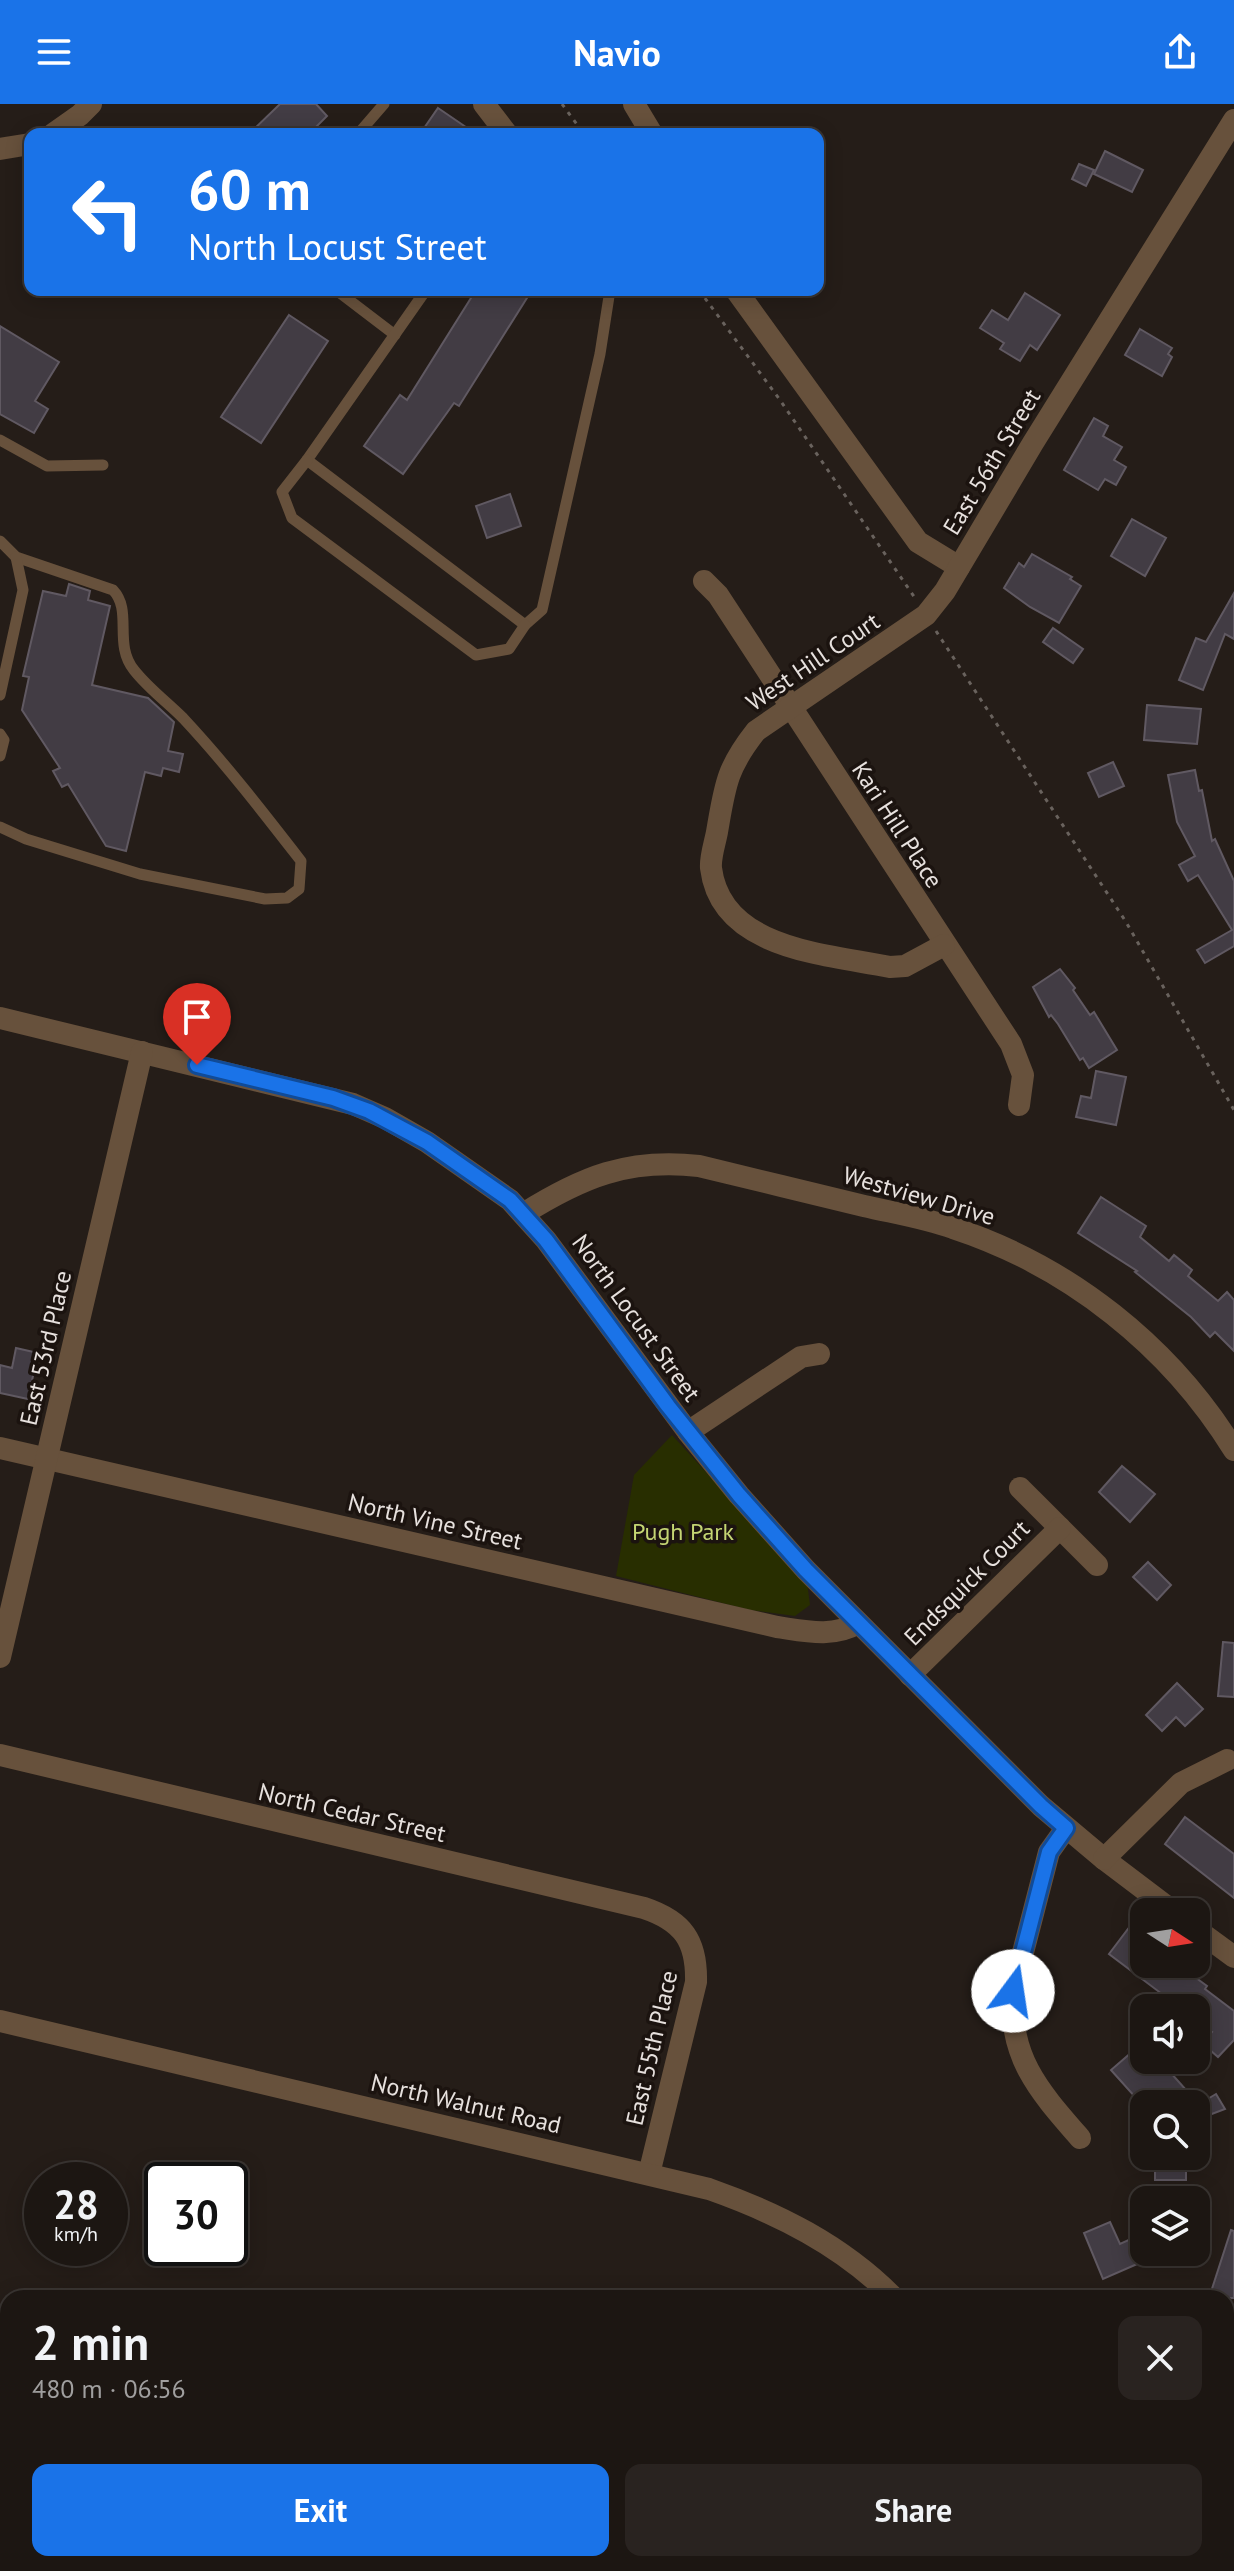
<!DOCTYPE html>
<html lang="en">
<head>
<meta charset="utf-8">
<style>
  :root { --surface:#1c1612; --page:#292320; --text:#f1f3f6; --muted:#a09f9f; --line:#3a3532; --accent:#1a73e8 }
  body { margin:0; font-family:"PT Sans",sans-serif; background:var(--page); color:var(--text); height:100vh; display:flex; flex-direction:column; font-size:30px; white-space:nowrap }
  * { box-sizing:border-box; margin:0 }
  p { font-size:26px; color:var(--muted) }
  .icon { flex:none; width:44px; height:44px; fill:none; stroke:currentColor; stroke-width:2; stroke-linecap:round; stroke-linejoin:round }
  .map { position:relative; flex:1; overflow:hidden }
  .drawer { position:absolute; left:0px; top:2186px; width:1234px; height:282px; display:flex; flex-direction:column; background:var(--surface); border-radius:24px 24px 0 0; box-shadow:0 4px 20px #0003,0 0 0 2px var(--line) }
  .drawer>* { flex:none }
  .top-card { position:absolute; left:24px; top:24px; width:800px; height:168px; border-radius:16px; box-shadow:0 4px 20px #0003,0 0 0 2px var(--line); background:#1a73e8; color:#fff; overflow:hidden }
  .needle { width:52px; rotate:102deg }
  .fabs { position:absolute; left:1130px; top:1794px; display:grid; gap:16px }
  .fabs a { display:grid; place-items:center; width:80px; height:80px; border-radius:16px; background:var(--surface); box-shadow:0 4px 20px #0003,0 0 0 2px var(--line); font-size:40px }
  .speed { position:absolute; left:24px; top:2058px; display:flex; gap:16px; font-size:40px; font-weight:700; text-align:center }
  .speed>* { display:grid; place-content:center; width:104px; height:104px; border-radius:50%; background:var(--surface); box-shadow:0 4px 20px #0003,0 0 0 2px var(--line); line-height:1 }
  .speed small { font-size:20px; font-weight:400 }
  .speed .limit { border:4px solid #111; border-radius:12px; background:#fff; color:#111 }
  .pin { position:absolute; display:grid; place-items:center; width:68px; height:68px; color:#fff; margin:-82px -34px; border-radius:50% 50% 50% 0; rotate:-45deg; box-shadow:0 0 8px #0007 }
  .pin .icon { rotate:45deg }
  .me { position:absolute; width:88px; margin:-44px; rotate:14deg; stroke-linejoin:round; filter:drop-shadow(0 0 6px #0008) }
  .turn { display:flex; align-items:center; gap:28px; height:168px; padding:0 32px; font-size:36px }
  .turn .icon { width:104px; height:104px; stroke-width:2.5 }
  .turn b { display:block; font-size:56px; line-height:68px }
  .round { display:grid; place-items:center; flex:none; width:84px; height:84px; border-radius:16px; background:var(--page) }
  .headline { display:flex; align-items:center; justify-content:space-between; height:136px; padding:0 32px }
  h1 { font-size:48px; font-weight:800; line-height:60px }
  .primary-button { display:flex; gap:16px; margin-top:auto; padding:16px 32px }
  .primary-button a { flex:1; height:92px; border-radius:16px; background:var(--accent); color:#fff; font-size:32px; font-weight:800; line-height:92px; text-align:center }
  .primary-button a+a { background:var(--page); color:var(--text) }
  header { display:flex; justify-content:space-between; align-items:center; height:104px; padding:0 32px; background:var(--accent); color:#fff; font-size:36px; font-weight:800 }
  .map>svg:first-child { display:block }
  .green { fill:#282e00 }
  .building { fill:#423c44; stroke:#605962; stroke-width:2 }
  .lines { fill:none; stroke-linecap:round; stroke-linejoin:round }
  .path { stroke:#69625d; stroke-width:3; stroke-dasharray:4 6; stroke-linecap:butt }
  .lane { stroke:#67513c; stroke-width:11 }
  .street { stroke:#67513c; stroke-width:22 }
  .route-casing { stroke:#114b97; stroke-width:20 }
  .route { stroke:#1a73e8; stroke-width:14 }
  .labels { text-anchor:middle; stroke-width:7; stroke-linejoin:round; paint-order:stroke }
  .street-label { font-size:24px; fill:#e7e1de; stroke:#1b130f }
  .park-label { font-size:24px; fill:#c4d573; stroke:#1b130f }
</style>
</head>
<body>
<header><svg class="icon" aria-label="menu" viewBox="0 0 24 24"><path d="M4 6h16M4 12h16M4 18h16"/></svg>Navio<svg class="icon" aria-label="share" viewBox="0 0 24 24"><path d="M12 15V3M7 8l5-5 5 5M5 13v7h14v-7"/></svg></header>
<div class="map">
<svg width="1234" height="2467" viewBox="0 0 1234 2467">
  <rect width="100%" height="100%" fill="#251d18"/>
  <path class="green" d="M672 1331 807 1478 810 1501 795 1512 750 1506 616 1472 634 1371Z"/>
  <g class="building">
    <path d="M280 0H316L327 12 309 30H249Z"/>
    <path d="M438 4 476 30H420Z"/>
    <path d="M1105 47 1143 66 1132 88 1094 70Z"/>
    <path d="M1079 60 1094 66 1086 82 1072 75Z"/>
    <path d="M476 186H532L459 302 454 299 403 370 364 342 400 291 407 296Z"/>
    <path d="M1025 189 1060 211 1037 246 1030 241 1020 257 1000 245 1004 239 980 224 992 206 1008 216Z"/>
    <path d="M289 211 328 237 261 339 221 313Z"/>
    <path d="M0 222 59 258 35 297 48 305 34 329 0 310Z"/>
    <path d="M1140 225 1172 244 1168 250 1172 253 1162 272 1125 251Z"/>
    <path d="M1094 314 1108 322 1103 332 1122 343 1114 356 1126 363 1116 381 1105 375 1098 386 1064 366Z"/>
    <path d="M510 390 521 422 487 434 476 402Z"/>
    <path d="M1132 415 1166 434 1145 472 1111 452Z"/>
    <path d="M1032 450 1072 473 1070 475 1081 482 1059 519 1030 503 1004 484 1019 459 1024 463Z"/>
    <path d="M69 480 90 487 88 496 110 502 92 581 148 594 174 618 168 647 183 650 179 668 163 664 161 672 145 668 126 747 106 742 68 680 62 683 53 667 60 664 22 606 29 573 23 572 43 487 66 492Z"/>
    <path d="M1234 489V535L1225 530 1203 586 1179 576 1196 534 1206 538Z"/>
    <path d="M1053 524 1083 545 1073 559 1043 538Z"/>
    <path d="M1147 601 1201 605 1197 640 1144 636Z"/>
    <path d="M1113 658 1124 682 1099 693 1088 669Z"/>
    <path d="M1195 666 1199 687 1202 686 1212 737 1215 735 1234 777V842L1205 859 1197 846 1232 826 1198 771 1188 777 1179 761 1195 752 1177 718 1168 671Z"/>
    <path d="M1060 865 1075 884 1073 886 1090 911 1094 908 1117 946 1089 964 1083 954 1080 956 1058 920 1051 911 1049 913 1033 883Z"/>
    <path d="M1096 967 1126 973 1116 1021 1076 1013 1081 992 1091 994Z"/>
    <path d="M1101 1093 1146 1122 1140 1133 1169 1157 1174 1151 1192 1166 1188 1172 1218 1197 1227 1188 1234 1196V1247L1215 1228 1210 1233 1191 1213 1135 1168 1137 1167 1078 1129Z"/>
    <path d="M16 1244 38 1249 28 1295 0 1289V1261L12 1264Z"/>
    <path d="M1122 1362 1155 1390 1130 1418 1099 1388Z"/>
    <path d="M1148 1458 1171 1481 1157 1496 1133 1473Z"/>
    <path d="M1223 1538 1234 1539V1593L1218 1592Z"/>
    <path d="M1177 1579 1203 1605 1185 1622 1176 1613 1162 1627 1146 1611Z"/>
    <path d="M1185 1713 1234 1750V1794L1165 1740Z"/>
    <path d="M1131 1821 1144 1831V1860H1177L1207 1882 1205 1885 1234 1907V1936L1218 1953 1202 1939 1212 1928 1196 1917V1904H1174L1159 1893 1162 1890 1109 1850Z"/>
    <path d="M1132 1948 1151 1969 1162 1959 1187 1987 1176 2000 1164 1989 1152 2000H1144V2003L1111 1966Z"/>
    <path d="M1216 1990 1225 2005 1196 2016V2002Z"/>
    <rect x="1155" y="2052" width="31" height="24"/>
    <path d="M1110 2118 1120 2140 1144 2129V2157L1103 2175 1084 2129Z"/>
    <path d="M1231 2126 1234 2127V2194H1209Z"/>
  </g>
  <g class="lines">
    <g class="path">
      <path d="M562 0 584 30"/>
      <path d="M699 186 780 296 915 494"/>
      <path d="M936 527 1126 818 1234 1006"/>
    </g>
    <g class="lane">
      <path d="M358 30 384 0"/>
      <path d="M336 186 395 231"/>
      <path d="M426 186 307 356 525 521 542 506 600 250 610 186"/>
      <path d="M0 336 47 362 103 361"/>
      <path d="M307 356 282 388 292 414 476 551 509 545 525 521"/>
      <path d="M0 437 16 453 113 486C133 507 113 540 134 566 148 584 167 598 183 614 225 659 263 708 301 757L299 785 287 794 265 795 140 770 26 735 0 723"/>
      <path d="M0 591 23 486 16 453"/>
      <path d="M0 630 4 636 0 652"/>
      <path d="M0 2288 8 2289"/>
      <path d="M0 2392 8 2398"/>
      <path d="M0 2457 8 2450"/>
    </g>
    <g class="street">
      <path d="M484 0 507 30"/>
      <path d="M634 0 652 30"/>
      <path d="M53 30 80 11 91 0"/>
      <path d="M0 45 30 40"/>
      <path d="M736 186 918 438 959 463"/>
      <path d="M704 477 718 491 1011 940 1023 971 1019 1001"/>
      <path d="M944 841 905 862 890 863C827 850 721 846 711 764 710 753 715 739 717 728 725 682 726 665 756 627L926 511 945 487 1033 339 1234 16"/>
      <path d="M0 914 353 1000 385 1014 427 1038 510 1096 546 1136 688 1328 739 1391 806 1466 1041 1702 1104 1755 1174 1808"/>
      <path d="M523 1110C582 1073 628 1054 699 1062 754 1075 809 1089 864 1102 894 1109 925 1114 953 1124 1069 1162 1170 1242 1234 1346"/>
      <path d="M688 1328 801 1253 819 1250"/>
      <path d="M0 1344 777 1523C805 1527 833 1534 858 1519"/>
      <path d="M1020 1384 1097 1461"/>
      <path d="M0 1553 142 948"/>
      <path d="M910 1571 1060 1424"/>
      <path d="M0 1651 644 1804C683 1817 697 1837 696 1878L649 2070"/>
      <path d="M1066 1724 1049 1748 1013 1887C1008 1953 1039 1987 1080 2034"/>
      <path d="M1104 1755 1181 1679 1227 1656"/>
      <path d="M1196 1825 1234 1853"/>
      <path d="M0 1917 709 2085C777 2109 842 2141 894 2194"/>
      <path d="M1226 2332 1234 2323"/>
      <path d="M569 2460 580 2467"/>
      <path d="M1131 2460 1136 2467"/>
    </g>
  </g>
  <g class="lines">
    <defs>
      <path id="route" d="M197 961 333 994 369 1007 427 1038 510 1096 546 1136 668 1302 739 1391 806 1466 1041 1702 1066 1724 1049 1748 1013 1887"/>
    </defs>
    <use href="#route" class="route-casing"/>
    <use href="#route" class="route"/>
  </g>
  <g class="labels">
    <g class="street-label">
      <text transform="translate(992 358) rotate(-59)" y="8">East 56th Street</text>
      <text transform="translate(813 558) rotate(-34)" y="8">West Hill Court</text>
      <text transform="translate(897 721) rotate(57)" y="8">Kari Hill Place</text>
      <text transform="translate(919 1092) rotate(16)" y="8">Westview Drive</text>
      <text transform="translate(636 1214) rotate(54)" y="8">North Locust Street</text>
      <text transform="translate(46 1244) rotate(-77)" y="8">East 53rd Place</text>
      <text transform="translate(435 1418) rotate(13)" y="8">North Vine Street</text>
      <text transform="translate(967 1479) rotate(-45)" y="8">Endsquick Court</text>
      <text transform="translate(352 1709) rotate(13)" y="8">North Cedar Street</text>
      <text transform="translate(652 1944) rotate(-77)" y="8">East 55th Place</text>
      <text transform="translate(466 2000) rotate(13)" y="8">North Walnut Road</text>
    </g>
    <g class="park-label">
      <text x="683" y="1436">Pugh Park</text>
    </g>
  </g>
</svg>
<div class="fabs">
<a><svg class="needle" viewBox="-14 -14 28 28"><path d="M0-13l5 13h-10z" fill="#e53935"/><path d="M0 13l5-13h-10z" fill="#a09f9f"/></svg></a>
<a><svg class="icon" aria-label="sound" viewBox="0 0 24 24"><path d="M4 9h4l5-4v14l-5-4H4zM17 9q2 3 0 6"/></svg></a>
<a><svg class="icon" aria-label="search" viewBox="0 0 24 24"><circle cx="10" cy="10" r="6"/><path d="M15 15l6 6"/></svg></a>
<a><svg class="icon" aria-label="layers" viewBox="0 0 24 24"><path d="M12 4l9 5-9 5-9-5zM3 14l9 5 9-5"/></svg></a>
</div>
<div class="speed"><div>28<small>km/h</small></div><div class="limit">30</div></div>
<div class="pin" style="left:197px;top:961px;background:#d93025"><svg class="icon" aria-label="arrive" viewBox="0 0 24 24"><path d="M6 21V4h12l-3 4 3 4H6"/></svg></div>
<svg class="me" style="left:1013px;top:1887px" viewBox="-20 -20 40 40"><circle r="19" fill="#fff"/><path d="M0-13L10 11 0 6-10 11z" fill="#1a73e8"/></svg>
<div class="top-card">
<div class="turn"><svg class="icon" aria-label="left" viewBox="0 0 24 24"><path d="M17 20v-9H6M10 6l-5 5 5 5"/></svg><div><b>60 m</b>North Locust Street</div></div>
</div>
<section class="drawer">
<div class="headline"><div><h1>2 min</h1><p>480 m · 06:56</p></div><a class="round"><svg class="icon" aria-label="close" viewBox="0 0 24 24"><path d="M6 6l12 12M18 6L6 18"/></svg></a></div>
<div class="primary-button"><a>Exit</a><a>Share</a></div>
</section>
</div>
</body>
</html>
